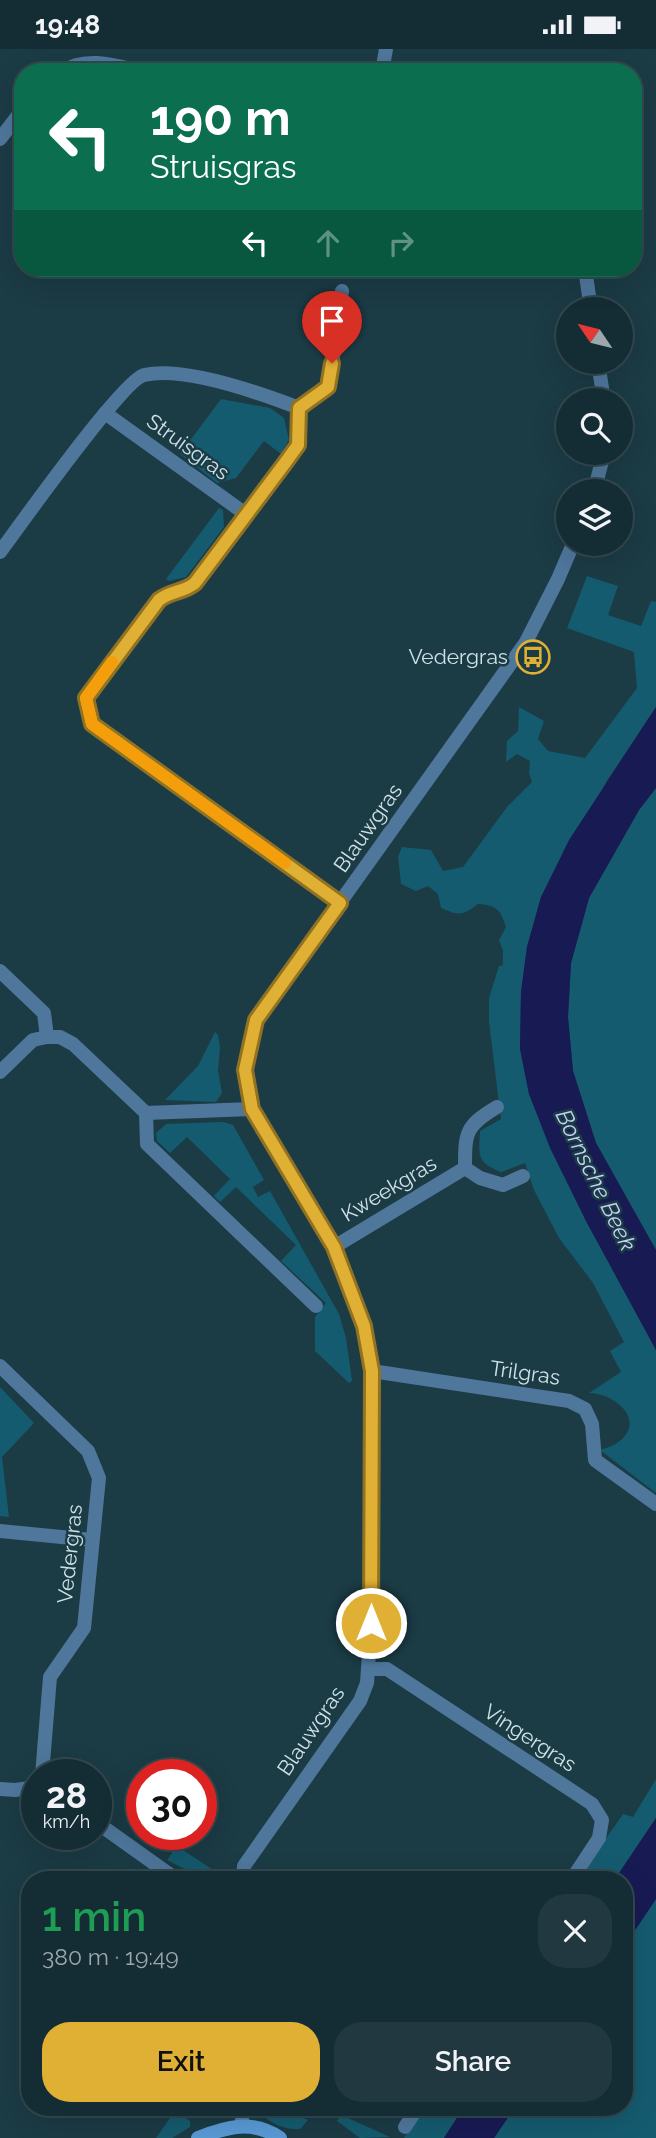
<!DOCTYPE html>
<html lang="en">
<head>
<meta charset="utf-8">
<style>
  :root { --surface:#142c34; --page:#213840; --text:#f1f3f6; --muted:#9da7ac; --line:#33484f; --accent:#dfb034 }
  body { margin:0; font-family:Raleway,sans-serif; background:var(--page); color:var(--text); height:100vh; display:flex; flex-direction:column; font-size:26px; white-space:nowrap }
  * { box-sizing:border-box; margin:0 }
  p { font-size:23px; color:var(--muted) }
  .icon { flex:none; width:38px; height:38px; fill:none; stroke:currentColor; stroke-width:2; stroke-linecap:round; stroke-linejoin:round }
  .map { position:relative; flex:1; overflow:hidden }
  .side { position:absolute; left:21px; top:1822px; width:612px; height:245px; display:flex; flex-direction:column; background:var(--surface); border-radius:28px; box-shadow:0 7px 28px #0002,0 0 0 2px var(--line) }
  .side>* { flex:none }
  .banner { position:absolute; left:14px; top:14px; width:628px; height:214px; border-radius:28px; box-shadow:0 7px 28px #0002,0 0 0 2px var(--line); background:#0b6e4f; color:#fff; overflow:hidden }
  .needle { width:46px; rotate:305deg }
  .buttons { position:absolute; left:556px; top:248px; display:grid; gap:14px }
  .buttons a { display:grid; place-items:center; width:77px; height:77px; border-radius:50%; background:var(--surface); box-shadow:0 7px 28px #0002,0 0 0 2px var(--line); font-size:35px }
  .speed { position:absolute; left:21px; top:1710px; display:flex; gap:14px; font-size:35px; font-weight:700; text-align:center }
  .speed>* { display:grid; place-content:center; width:91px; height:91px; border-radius:50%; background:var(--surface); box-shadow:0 7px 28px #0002,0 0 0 2px var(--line); line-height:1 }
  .speed small { font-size:18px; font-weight:400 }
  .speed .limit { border:10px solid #d22; background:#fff; color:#111 }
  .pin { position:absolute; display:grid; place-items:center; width:60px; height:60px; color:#fff; margin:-72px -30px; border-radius:50% 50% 50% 0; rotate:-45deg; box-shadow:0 0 7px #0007 }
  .pin .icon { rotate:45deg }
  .me { position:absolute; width:77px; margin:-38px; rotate:0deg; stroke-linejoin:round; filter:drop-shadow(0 0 5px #0008) }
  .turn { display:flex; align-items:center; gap:24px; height:147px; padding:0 21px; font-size:32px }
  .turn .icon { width:91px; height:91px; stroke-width:2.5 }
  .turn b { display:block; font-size:49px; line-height:60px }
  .lanes { display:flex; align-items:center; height:66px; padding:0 21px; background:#0003; justify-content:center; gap:35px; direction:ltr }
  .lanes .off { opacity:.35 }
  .round { display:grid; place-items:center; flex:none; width:74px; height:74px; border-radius:28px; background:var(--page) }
  .overview { display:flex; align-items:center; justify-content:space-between; height:119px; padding:0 21px }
  h1 { font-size:42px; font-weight:600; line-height:52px; color:#1e9e55 }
  .primary-button { display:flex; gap:14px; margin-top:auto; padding:14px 21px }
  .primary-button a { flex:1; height:80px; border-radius:28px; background:var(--accent); color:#111; font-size:28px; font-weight:600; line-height:80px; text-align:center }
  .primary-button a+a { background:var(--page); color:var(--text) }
  .status { display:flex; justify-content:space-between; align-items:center; height:49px; padding:0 35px; background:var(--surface); direction:ltr }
  .status svg { height:19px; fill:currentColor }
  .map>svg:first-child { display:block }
  .green { fill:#155b6f }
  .water { fill:#181a54 }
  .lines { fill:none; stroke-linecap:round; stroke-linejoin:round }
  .street { stroke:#4f779c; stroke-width:14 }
  .secondary { stroke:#599ad6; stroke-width:14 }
  .route-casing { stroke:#917222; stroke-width:18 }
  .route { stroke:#dfb034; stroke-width:12 }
  .slow { stroke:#f59e0b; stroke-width:12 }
  .labels { text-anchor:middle; stroke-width:5; stroke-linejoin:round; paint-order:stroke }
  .street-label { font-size:21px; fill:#d0e2e8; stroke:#1b3b45 }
  .poi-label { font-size:21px; fill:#d0e2e8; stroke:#1b3b45; text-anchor:end }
  .water-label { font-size:23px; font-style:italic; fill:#c6cff5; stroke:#1b3b45 }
</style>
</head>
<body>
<div class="status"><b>19:48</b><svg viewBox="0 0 49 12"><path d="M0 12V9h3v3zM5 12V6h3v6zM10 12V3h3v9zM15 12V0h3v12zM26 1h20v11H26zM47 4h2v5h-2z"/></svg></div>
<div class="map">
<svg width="656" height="2089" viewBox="0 0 656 2089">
  <rect width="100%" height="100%" fill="#1b3b45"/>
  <g class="green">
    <path d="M221 350 270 359 284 369 289 391 281 405 264 392 236 429 217 434 180 405Z"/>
    <path d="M219 459 223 461 224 478 186 528 169 532 166 530Z"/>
    <path d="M587 527 618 537 608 566 641 577 651 552 656 553V658L608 730 541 848 527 898 521 943 520 1000 529 1045 586 1172 656 1301V1444L600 1401C607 1399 615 1396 621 1391 645 1370 614 1344 589 1344L621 1323 610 1302 624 1293 593 1234 559 1189 534 1141 525 1114 501 1123C476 1113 479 1106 480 1082L501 1070 489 973V949L499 917 503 916V902L499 891 506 878C501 861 496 856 478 855 462 867 460 867 441 859L438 845 428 837 416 842 401 835 398 808 402 798 431 801 443 822 463 818 507 758 532 733 529 724 530 712 517 705 506 713 507 692 518 682 519 658 544 672 538 690 548 702 585 709 637 639 634 603 567 579Z"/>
    <path d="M656 739V1201L596 1094 573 1022 568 968 571 914 589 849 639 761Z"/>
    <path d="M215 983 218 986 220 999 218 1022 222 1044 216 1053 165 1051 198 1017Z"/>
    <path d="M224 1073 233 1076 264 1131 253 1138 258 1148 270 1142 339 1265 346 1289 352 1332 349 1334 315 1302V1268L326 1254 281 1212 296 1196 236 1138 220 1153 214 1147 230 1130 187 1088 170 1104 157 1092 156 1084 166 1075Z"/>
    <path d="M0 1338 34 1374 2 1408 9 1468 0 1467Z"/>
    <path d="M656 1730V1769L615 1830H578L623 1765 633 1768Z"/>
    <path d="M177 1797 213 1821 212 1827 193 1824 167 1811Z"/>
    <path d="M656 1850V2089H494L515 2058H625V1896Z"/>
    <path d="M257 2058H277L308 2071 300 2080C282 2081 266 2073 257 2058Z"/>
    <path d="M425 2058H464L444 2089H404Z"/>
    <path d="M175 2062 190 2072V2078L172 2089H156Z"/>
    <path d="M341 2066 390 2088 360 2089 337 2072Z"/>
  </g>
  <g class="water">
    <path d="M656 658V739L639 761 589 849 571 914 568 968 573 1022 596 1094 656 1201V1301L586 1172 550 1099 529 1045 520 1000 521 943 527 898 541 848 569 791Z"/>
    <path d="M656 1769V1850L625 1896V1830H615Z"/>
    <path d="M464 2058H515L494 2089H444Z"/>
  </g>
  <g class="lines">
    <g class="street">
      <path d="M62 23C85 6 118 17 143 23"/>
      <path d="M382 23 386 0"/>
      <path d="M0 90 23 60"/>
      <path d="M585 219 591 261"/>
      <path d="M598 313 604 352"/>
      <path d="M105 364 247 466"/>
      <path d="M594 443 604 404"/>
      <path d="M0 503C20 476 123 331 144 326 184 317 260 344 299 359"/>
      <path d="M340 854 92 675 86 649 159 551C172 541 183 544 195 535L298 396 299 359 329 338 342 242"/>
      <path d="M0 922 44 964 47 988H60L73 995 146 1064 252 1060"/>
      <path d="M0 1023 33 991 47 988"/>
      <path d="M146 1064 147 1095 316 1257"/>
      <path d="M465 1119C465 1084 465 1077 497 1058"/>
      <path d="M465 1119 480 1129 503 1136 523 1127"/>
      <path d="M334 1198 465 1119"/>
      <path d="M0 1317 88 1402 99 1429 84 1579 50 1628 42 1726"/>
      <path d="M372 1322 569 1352 585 1360 592 1375 595 1411 656 1455"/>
      <path d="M0 1482 92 1491"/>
      <path d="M369 1620H387L592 1755 602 1771 599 1789 572 1830"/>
      <path d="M0 1740 15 1741 37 1738"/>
      <path d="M96 1773 176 1830"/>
      <path d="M243 1830 244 1817 360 1652 367 1634 371 1574 372 1322 364 1277 334 1198 252 1060 245 1022 256 971 526 593 558 530 573 495"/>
      <path d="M242 2058V2076"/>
      <path d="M405 2078 418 2058"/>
    </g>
    <path class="secondary" d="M198 2089C226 2078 252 2070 280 2089"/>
  </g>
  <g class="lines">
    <defs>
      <path id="route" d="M332 314 328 338 299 359 298 396 285 414 195 534C183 544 172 541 159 551L86 649 92 675 340 854 256 971 245 1021 252 1060 334 1198 364 1277 372 1322 371 1574"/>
    </defs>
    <use href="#route" class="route-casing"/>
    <use href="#route" class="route"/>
    <path class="slow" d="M112 613 86 649 92 675 285 814"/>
  </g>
  <defs>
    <symbol id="bus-ring" viewBox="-11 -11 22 22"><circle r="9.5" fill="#1b3b45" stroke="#dfb034" stroke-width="1.5"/><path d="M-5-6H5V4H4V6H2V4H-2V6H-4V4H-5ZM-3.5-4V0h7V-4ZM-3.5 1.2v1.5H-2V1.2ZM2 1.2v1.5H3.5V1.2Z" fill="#dfb034"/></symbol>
  </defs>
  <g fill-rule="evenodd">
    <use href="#bus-ring" x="514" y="589" width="38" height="38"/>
  </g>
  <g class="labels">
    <g class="street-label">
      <text transform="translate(188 398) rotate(36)" y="7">Struisgras</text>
      <text transform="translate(368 779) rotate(-55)" y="7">Blauwgras</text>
      <text transform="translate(389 1140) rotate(-31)" y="7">Kweekgras</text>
      <text transform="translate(525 1324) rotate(8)" y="7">Trilgras</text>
      <text transform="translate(70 1505) rotate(-84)" y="7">Vedergras</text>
      <text transform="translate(311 1682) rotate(-56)" y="7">Blauwgras</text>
      <text transform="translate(530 1689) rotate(33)" y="7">Vingergras</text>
    </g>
    <g class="poi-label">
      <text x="508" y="615">Vedergras</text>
    </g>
    <g class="water-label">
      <text transform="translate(596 1131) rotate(64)" y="8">Bornsche Beek</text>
    </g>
  </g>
</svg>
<div class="buttons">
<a><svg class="needle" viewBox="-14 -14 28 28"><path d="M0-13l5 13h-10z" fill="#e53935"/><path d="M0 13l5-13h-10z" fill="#9da7ac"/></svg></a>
<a><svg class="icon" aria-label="search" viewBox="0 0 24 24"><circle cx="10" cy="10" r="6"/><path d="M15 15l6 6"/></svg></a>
<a><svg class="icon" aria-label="layers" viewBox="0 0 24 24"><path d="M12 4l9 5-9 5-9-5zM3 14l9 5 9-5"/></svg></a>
</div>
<div class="speed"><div>28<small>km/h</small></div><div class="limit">30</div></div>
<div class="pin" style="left:332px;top:314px;background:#d93025"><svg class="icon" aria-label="arrive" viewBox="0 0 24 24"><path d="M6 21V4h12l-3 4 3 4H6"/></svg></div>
<svg class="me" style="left:371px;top:1574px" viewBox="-20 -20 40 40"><circle r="17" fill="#dfb034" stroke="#fff" stroke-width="3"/><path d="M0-11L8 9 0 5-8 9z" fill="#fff"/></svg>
<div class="banner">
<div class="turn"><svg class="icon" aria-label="left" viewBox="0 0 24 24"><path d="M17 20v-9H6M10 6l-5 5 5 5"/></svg><div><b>190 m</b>Struisgras</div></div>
<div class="lanes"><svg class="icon" aria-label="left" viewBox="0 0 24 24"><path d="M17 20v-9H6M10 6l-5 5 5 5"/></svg><svg class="icon off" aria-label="ahead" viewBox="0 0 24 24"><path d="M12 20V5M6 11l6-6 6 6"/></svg><svg class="icon off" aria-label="right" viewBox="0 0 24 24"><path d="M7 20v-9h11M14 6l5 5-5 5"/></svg></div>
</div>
<section class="side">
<div class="overview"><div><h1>1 min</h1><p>380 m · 19:49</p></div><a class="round"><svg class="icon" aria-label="close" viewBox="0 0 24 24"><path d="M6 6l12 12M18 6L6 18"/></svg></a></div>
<div class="primary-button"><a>Exit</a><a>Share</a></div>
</section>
</div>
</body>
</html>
